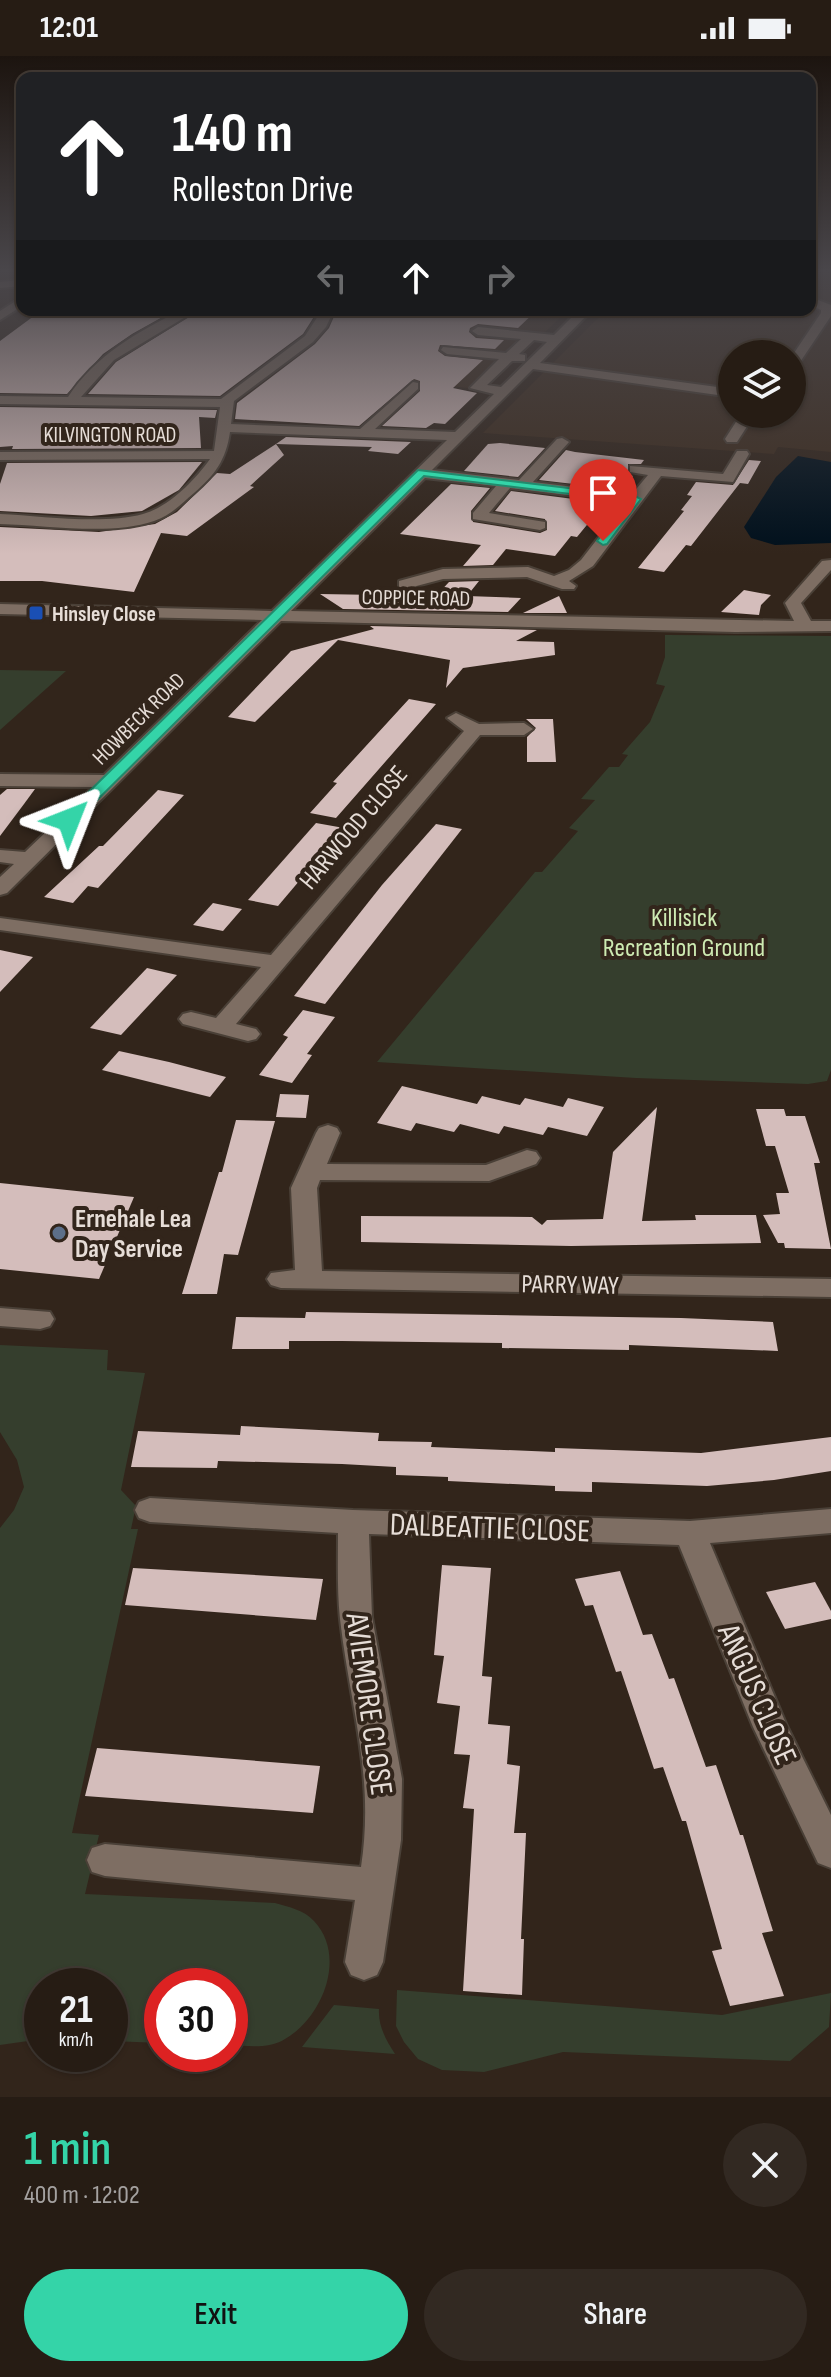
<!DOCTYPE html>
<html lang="en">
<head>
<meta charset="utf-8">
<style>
  :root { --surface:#261c14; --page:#322922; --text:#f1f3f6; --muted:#a4a1a0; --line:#423a34; --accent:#34d4a8 }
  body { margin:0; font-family:"Sofia Sans Condensed",sans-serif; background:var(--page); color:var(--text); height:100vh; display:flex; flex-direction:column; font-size:30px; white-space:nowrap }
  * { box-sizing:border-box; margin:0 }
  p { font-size:26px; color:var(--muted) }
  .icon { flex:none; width:44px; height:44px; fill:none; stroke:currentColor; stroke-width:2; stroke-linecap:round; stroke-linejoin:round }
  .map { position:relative; height:2041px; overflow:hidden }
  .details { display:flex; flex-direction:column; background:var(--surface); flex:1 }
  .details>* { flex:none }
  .top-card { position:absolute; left:16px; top:16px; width:800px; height:244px; border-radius:16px; box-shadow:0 2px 6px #0004,0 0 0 2px var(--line); background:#202124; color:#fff; overflow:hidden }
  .buttons { position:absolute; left:718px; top:284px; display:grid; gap:16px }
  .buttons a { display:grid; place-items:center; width:88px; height:88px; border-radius:50%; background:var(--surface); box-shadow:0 2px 6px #0004,0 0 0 2px var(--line); font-size:40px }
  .speed { position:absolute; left:24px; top:1912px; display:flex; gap:16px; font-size:40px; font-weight:700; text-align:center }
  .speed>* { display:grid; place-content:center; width:104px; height:104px; border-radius:50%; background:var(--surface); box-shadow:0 2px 6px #0004,0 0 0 2px var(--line); line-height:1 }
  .speed small { font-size:20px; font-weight:400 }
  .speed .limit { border:12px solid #d22; background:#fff; color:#111 }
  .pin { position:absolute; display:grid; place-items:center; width:68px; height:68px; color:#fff; margin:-82px -34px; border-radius:50% 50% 50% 0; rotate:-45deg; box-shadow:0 0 8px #0007 }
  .pin .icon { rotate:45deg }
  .me { position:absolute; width:88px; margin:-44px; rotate:45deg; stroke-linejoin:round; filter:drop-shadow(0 0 6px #0008) }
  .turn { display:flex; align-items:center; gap:28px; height:168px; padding:0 24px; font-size:36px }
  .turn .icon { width:104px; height:104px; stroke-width:2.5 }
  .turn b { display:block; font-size:56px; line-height:68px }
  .lanes { display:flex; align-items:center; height:76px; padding:0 24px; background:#0003; justify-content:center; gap:40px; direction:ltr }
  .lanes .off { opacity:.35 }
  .round { display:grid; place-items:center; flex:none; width:84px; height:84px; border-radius:42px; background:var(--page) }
  .head { display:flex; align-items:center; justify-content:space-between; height:136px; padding:0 24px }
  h1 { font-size:48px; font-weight:600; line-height:60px; color:var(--accent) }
  .primary-button { display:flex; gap:16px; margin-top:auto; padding:16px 24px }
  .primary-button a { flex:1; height:92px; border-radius:48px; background:var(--accent); color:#111; font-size:32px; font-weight:600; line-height:92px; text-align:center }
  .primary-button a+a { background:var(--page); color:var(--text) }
  .status { display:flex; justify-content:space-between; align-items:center; height:56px; padding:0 40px; background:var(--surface); direction:ltr }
  .status svg { height:22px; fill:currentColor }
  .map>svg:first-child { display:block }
  .built { fill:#3e2d1f; fill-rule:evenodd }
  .green { fill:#353e2d }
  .water { fill:#00101c }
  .building { fill:#d4bdbb }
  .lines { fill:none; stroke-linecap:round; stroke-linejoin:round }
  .minor-casing { stroke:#4a4037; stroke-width:4 }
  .minor { fill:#7e6e63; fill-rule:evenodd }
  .route { fill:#34d4a8; stroke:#228a6d; stroke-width:2 }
  .transit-dot { fill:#1a4fb4; stroke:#32251b; stroke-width:3 }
  .service-dot { fill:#5c6f8a; stroke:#32251b; stroke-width:3 }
  .labels { text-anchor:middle; stroke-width:8; stroke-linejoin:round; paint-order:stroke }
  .far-street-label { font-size:22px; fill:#e6ddd7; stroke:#32251b }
  .far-poi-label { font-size:22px; font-weight:bold; fill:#e6ddd7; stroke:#32251b; text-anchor:start }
  .street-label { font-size:26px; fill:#e6ddd7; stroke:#32251b }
  .park-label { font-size:26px; fill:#cdeab2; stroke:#32251b }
  .poi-label { font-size:26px; font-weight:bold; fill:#e6ddd7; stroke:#32251b; text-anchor:start }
  .near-street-label { font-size:32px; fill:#e6ddd7; stroke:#32251b }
</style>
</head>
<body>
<div class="status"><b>12:01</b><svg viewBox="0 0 49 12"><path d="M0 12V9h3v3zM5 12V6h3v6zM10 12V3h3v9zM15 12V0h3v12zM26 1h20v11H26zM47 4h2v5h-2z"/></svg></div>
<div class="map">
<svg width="831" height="2041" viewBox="0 0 831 2041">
  <rect width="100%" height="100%" fill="#32251b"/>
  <g class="built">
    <path d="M810 212H831V396L778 391 774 398 483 377 606 254H810ZM732 298H792V358H732Z"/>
    <path d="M431 254H568L485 334 353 319Z"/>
  </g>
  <g class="green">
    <path d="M665 579 831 580V1014L827 1025 808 1028 636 1022 377 1006 535 816H542L578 775 569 772 595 744 581 743 609 711H619L628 699 622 698 650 666 665 630 656 628 665 601Z"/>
    <path d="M0 614 66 615 0 674Z"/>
    <path d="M0 1289 108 1294 107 1314 145 1317 121 1434 136 1450 131 1473H138L72 1777 99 1779 85 1838 275 1847C289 1851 304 1854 314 1865 347 1900 323 1961 285 1983 270 1993 248 1990 230 1989V1930H162V1987L110 1985V1930H42V1983L0 1989V1472L14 1454 24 1431 17 1404 0 1376Z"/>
    <path d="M397 1934 722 1959 831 1937 829 1971 790 2005 563 1996 484 2016 442 2014 418 2003 404 1986 396 1970Z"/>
    <path d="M334 1949 379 1953C378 1970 386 1984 395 1998L302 1991Z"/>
  </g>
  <path class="water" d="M798 400 831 406V487L775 489 751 482 744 471 776 421Z"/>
  <g class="building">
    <path d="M42 254H175L132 278 103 298 67 338 0 337V285Z"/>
    <path d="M200 254 278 259 280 255 317 256 303 278 220 340 88 338 116 306Z"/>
    <path d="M354 254H537L518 272 478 268 470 272 469 276 476 282 504 284 495 293 440 289 438 295 445 300 483 304 453 332 477 337 445 368 434 367 426 372 382 370 420 335V325L414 323 359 370 235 363 237 347 315 288 329 272 336 256Z"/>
    <path d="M0 351 217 354 215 362 199 361 201 392 12 393 13 390 0 391Z"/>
    <path d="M286 381 411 386 398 398 368 395 372 391 276 388Z"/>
    <path d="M500 387 545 392 518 421 464 415 488 388Z"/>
    <path d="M276 388 284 399 250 430 254 431 187 480 161 477 134 536 42 525H0V471L99 476 155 468 177 456 217 417 230 418Z"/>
    <path d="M566 394 575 396 644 404 641 408H628V418L633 420 624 431 617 433 539 424Z"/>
    <path d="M749 404 761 405 748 428 740 427 691 490 686 489 664 516 638 512 684 455 681 454 692 440 687 439 696 426 733 429Z"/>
    <path d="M202 406 179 434 142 455 91 460 0 455V428L7 407Z"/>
    <path d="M451 428 490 432 471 455 473 466 540 477 547 474 545 463 495 455 511 435 605 447 577 481 571 480 555 500 506 493 493 509 463 510 481 489 400 478Z"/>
    <path d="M479 525 467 540 521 542 508 556 343 553 320 538 436 540 449 526Z"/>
    <path d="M744 534 771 539 761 549 759 559 721 556Z"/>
    <path d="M559 540 567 557H523Z"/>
    <path d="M370 570 537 574 516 585 554 586 555 599 463 612 446 632 450 604 338 584 255 666 228 661 291 595 374 573Z"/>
    <path d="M409 643 436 648 336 762 310 757 337 727 333 726Z"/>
    <path d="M526 663H553L556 706H527V681L536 672Z"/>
    <path d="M35 733 24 748 0 780V739L7 733Z"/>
    <path d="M158 734 184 739 98 832 88 830 73 847 44 841 99 790H103Z"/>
    <path d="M316 767 344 772 278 850 248 844Z"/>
    <path d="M436 768 462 773 325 948 294 940 382 829Z"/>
    <path d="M213 847 242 853 223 875 193 869Z"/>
    <path d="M0 894 33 901 0 936Z"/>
    <path d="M147 912 177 919 121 979 90 972Z"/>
    <path d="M303 954 335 961 307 998 312 999 292 1027 259 1019 288 981 283 979Z"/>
    <path d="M119 995 169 1006 226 1021 210 1041 102 1014Z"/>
    <path d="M402 1030 477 1048 482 1040 520 1049 525 1042 563 1051 568 1042 604 1051 587 1080 548 1071 543 1079 504 1070 499 1078 460 1068 454 1076 416 1067 411 1075 377 1067Z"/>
    <path d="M280 1038 309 1039 306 1062 276 1061Z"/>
    <path d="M657 1051 642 1165 696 1164 695 1159H756L761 1187 571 1190 361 1186V1160L532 1161 542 1169 547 1164 603 1163 613 1096Z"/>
    <path d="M756 1053H784L786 1060H805L820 1107H814L831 1193 785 1192 784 1187H778L763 1159 780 1158 776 1137H789L775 1090H766Z"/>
    <path d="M236 1064 275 1065 238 1199 224 1198 217 1238H182L219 1116H222Z"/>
    <path d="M0 1127 134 1141 99 1223 0 1213Z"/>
    <path d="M306 1256 681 1262 773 1266 778 1295 629 1289V1294L502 1292V1287L342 1285H289V1293H232L236 1261 305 1262Z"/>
    <path d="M241 1370 379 1377 378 1385 432 1386 431 1391 555 1396V1392L701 1397 831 1381V1415L774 1424 707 1430 592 1426V1436L555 1435V1430L448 1425V1421L396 1419V1411L342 1408 218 1405 217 1412 131 1411 138 1375 240 1379Z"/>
    <path d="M442 1509 491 1512 482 1620 492 1621 488 1668 510 1670 507 1708 520 1710 514 1777H526L521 1883H524L522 1939 463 1935 474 1753 463 1752 470 1699 454 1698 460 1650 437 1647 444 1600 434 1599Z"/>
    <path d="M133 1512 323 1523 316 1564 125 1549Z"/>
    <path d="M620 1515 643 1579 652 1578 669 1623 674 1622 706 1711 716 1709 740 1779H743L773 1875 762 1877 784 1940 730 1950 712 1895 722 1893 686 1765H682L663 1711 654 1713 621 1615 616 1616 593 1549 585 1550 575 1523Z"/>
    <path d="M815 1526 831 1555V1563L785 1573 766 1536Z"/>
    <path d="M97 1692 320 1710 313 1757 85 1740Z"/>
  </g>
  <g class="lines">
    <defs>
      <g id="minor">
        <path d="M22 224V230L0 232V226Z"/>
        <path d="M22 241V250L0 264V255Z"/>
        <path d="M810 241 831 249V260L796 312 792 313V300L821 257V254L810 249Z"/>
        <path d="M182 254H197L114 304 81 341 221 343 305 280 322 254H334L326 271 313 286 234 345 231 368 360 373 413 326 418 327V333L375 373 455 376 494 338 470 332 499 303 447 298 441 294 443 291 506 297 521 283 478 279 472 275 478 271 554 279 579 254H592L540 307 732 333V341L533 313 432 414 519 424 557 383 562 382 569 386 533 426 632 438 648 419 630 416V410L723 418 737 395H747L749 398 733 426 661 420 593 510 569 525 576 530 574 533H562L527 521 443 523 405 533 399 531V525L443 513 528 511 554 520 569 514 581 504 626 446 510 432 489 457 545 466V472L540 474 473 463V457L496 430 425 422 291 555 794 565 785 547 822 505 831 504V514L801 547 811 565H831V575L735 576 281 565 7 837 0 839V821L14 808 0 806V794L25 796 93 731 0 730V718L104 719 262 564 0 558V548L272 555 447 384 230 376C226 404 215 419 194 437 181 448 170 460 154 465 111 480 46 469 0 468V458C43 460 102 469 143 458 169 451 195 424 210 403L0 404V396L214 395 220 351 0 348V340L68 341C96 299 137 276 182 254ZM534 284 547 286 501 331 487 329 512 305H525V299L519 298Z"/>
        <path d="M741 358H755L737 386H727L725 383Z"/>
        <path d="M456 657 479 668 524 667 533 673 524 679H480L236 968 256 973 260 978 256 983 248 985 183 968 179 963 183 958 191 956 216 962 261 911 0 874V862L271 899 464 675 447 662Z"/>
        <path d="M328 1069 337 1072 340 1077 327 1108 486 1109 527 1094 536 1096 540 1102 536 1108 489 1125 320 1124 317 1132 322 1215 831 1223V1241L281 1232 271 1229 267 1223 271 1217 295 1214 291 1132 316 1077 319 1072Z"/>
        <path d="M0 1252 50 1256 54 1263 50 1270 40 1273 0 1270Z"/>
        <path d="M150 1442 353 1454 690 1465 831 1453V1477L710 1487 787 1670 831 1759V1812L818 1807 753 1671 679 1489 369 1478 372 1561 402 1723 401 1784 383 1906 377 1919 364 1924 351 1919 345 1906 355 1844 105 1820 92 1816 87 1804 92 1792 105 1788 361 1811C375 1720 350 1651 340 1563 337 1535 338 1505 338 1477L150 1466 139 1462 135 1454 139 1446Z"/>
      </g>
    </defs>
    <use href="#minor" class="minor-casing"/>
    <use href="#minor" class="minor"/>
  </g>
  <linearGradient id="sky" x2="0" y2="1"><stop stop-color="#1c140f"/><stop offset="0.43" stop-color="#49464a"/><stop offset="1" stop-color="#49464a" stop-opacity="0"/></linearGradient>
  <rect width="831" height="498" fill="url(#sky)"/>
  <path class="route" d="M418 414 635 440 641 443 607 488 603 489 597 485 627 445 424 420 74 767H63V761Z"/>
  <rect class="transit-dot" x="28" y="549" width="16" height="16" rx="4"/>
  <circle class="service-dot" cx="59" cy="1177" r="8"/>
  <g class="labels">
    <g class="far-street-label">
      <text x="110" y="386">KILVINGTON ROAD</text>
      <text transform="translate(416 541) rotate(1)" y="8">COPPICE ROAD</text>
      <text transform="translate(138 662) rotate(-45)" y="8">HOWBECK ROAD</text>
    </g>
    <g class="far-poi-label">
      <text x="52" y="565">Hinsley Close</text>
    </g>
    <g class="street-label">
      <text transform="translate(353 771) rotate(-50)" y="9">HARWOOD CLOSE</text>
      <text transform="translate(570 1228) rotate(1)" y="9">PARRY WAY</text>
    </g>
    <g class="park-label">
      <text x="684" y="870">Killisick<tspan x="684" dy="30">Recreation Ground</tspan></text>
    </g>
    <g class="poi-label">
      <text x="75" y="1171">Ernehale Lea<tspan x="75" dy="30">Day Service</tspan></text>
    </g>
    <g class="near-street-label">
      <text transform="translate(490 1471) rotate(2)" y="11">DALBEATTIE CLOSE</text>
      <text transform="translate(758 1638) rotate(66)" y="11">ANGUS CLOSE</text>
      <text transform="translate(370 1648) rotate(82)" y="11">AVIEMORE CLOSE</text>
    </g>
  </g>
</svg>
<div class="buttons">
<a><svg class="icon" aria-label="layers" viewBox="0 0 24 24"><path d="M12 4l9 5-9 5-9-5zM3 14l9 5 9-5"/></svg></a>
</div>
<div class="speed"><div>21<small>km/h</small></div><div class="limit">30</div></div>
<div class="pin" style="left:603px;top:485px;background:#d93025"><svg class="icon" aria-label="arrive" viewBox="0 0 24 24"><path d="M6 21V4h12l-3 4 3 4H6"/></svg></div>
<svg class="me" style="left:69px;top:764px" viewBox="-20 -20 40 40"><path d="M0-17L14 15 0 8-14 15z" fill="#34d4a8" stroke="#fff" stroke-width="4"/></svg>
<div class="top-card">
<div class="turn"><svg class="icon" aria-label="ahead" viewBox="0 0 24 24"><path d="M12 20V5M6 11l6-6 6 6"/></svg><div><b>140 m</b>Rolleston Drive</div></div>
<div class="lanes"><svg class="icon off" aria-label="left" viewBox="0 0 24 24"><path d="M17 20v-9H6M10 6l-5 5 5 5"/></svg><svg class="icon" aria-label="ahead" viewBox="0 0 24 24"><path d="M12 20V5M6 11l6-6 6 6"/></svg><svg class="icon off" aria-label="right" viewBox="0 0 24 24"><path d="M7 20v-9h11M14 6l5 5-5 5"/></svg></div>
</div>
</div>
<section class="details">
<div class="head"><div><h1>1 min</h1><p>400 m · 12:02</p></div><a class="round"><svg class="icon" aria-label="close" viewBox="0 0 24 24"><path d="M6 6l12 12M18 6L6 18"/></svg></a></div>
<div class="primary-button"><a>Exit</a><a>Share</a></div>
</section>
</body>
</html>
